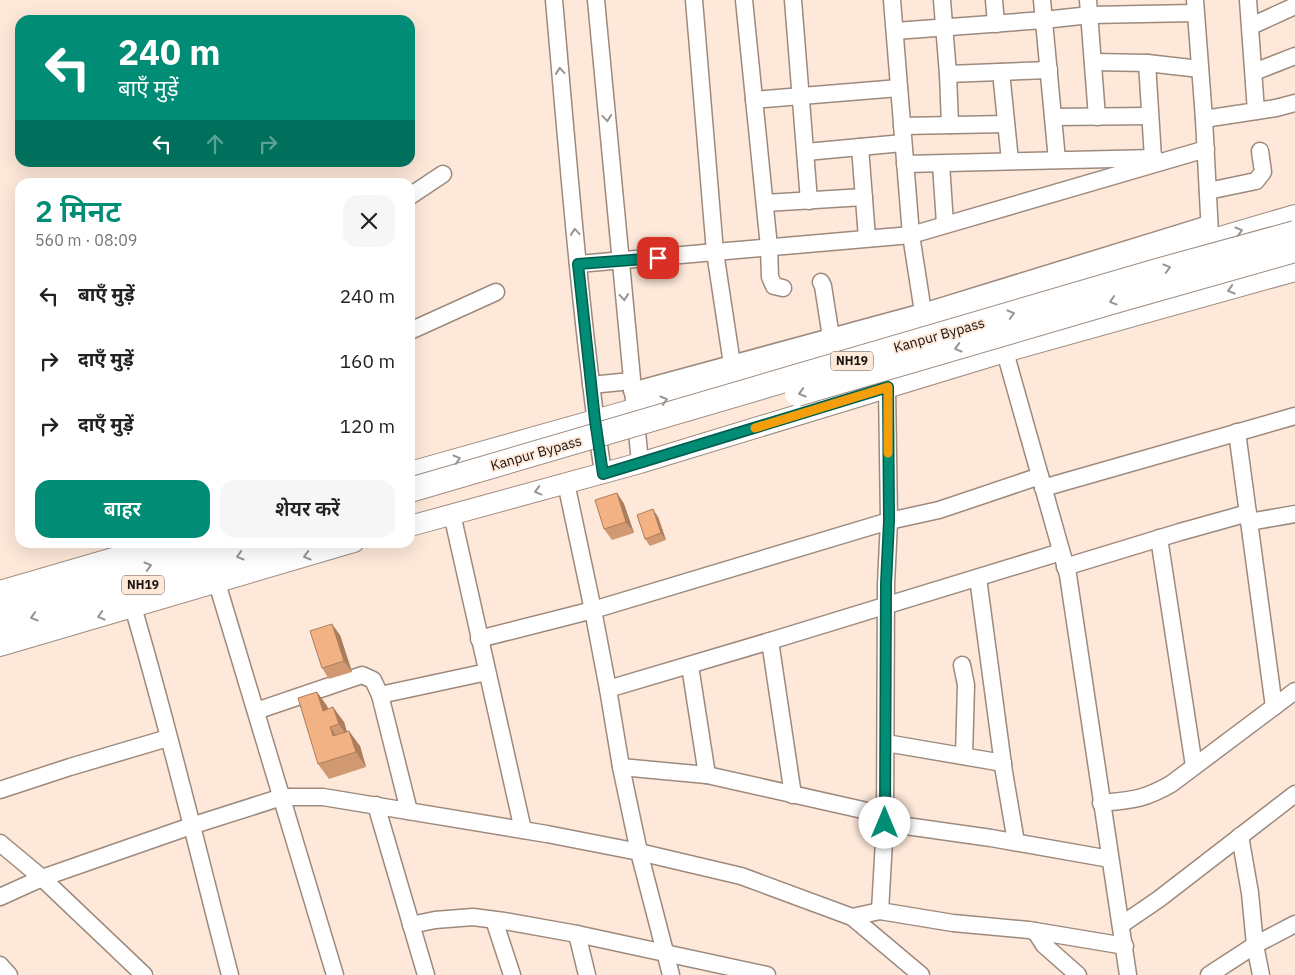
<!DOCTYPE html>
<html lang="hi">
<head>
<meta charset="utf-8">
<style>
  :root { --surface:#fff; --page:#f6f6f6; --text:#222; --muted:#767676; --accent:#008c75 }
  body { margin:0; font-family:"IBM Plex Sans","Noto Sans Devanagari",sans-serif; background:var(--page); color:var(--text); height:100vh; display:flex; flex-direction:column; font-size:19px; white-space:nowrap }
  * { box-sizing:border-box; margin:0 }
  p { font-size:16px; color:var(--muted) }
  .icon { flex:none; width:28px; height:28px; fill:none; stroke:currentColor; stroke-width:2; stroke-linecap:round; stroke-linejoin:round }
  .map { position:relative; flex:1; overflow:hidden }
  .drawer { position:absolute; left:15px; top:178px; width:400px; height:370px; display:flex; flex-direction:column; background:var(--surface); border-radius:15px; box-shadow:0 5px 20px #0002 }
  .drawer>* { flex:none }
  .top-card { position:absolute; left:15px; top:15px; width:400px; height:152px; border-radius:15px; box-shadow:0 5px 20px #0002; background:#008c75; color:#fff; overflow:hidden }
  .pin { position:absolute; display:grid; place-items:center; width:42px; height:42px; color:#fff; margin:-21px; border-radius:10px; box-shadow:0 2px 8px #0006 }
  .me { position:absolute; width:55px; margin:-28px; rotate:0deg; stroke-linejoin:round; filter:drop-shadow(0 0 4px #0008) }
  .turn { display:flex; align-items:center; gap:18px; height:105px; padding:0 20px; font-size:22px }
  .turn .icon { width:65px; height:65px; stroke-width:2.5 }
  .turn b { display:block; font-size:35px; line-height:42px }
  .lanes { display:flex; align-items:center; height:48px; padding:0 20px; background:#0003; justify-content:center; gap:25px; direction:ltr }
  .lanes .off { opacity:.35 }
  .round { display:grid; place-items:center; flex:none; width:52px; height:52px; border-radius:15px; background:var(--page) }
  .overview { display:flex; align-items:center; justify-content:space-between; height:85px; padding:0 20px }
  h1 { font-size:30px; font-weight:600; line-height:38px; color:var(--accent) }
  .primary-button { display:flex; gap:10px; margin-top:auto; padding:10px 20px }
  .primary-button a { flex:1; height:58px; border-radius:15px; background:var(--accent); color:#fff; font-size:20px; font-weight:600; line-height:58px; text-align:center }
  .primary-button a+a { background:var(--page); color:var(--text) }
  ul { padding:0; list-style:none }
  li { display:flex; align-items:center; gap:15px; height:65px; padding:0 20px }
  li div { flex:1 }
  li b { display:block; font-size:19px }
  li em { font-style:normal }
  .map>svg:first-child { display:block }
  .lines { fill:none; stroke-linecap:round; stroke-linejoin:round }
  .minor-casing { stroke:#9d8a7d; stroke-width:19 }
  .major-casing { stroke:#9d8a7d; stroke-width:22 }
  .highway-casing { stroke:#9d8a7d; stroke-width:26 }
  .minor { stroke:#fff; stroke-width:16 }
  .major { stroke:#fff; stroke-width:20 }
  .highway { stroke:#fff; stroke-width:24 }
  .highway-bridge-casing { stroke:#9d8a7d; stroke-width:26; stroke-linecap:butt }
  .highway-bridge { stroke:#fff; stroke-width:24 }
  .wall { fill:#d19971 }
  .shaded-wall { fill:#aa7d5c }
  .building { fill:#f3b283; stroke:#aa7d5c }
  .oneway { stroke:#989593 }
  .route-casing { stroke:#005b4c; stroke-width:12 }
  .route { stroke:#008c75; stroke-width:9 }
  .slow { stroke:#f59e0b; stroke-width:9 }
  .labels { text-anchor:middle; stroke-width:4; stroke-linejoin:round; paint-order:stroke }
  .shield { fill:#fde8d9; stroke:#5f544c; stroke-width:1 }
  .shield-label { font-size:12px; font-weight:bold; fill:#1b140f }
  .street-label { font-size:14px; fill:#1b140f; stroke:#fde8d9 }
</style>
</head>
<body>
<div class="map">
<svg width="1295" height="975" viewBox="0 0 1295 975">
  <rect width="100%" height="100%" fill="#fde8d9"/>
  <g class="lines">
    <defs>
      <g id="minor">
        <path d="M554 0C568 158 580 316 603 473"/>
        <path d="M596 0 640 463"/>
        <path d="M694 0 715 252 732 364"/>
        <path d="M744 0 769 247 770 277 774 286 783 288"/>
        <path d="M793 0 809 201"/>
        <path d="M892 0 911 235 923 312"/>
        <path d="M942 0 948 74 950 125"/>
        <path d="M994 0 996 24"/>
        <path d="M1042 0 1057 160"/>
        <path d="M1088 0 1097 117"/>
        <path d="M1195 0 1204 119 1210 234"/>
        <path d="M1248 0 1256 111"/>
        <path d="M1251 26 1295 6"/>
        <path d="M895 31 1044 20 1090 15 1195 13"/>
        <path d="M1093 62 1147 63 1200 69"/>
        <path d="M1147 63 1153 158"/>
        <path d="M1001 72 1010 161"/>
        <path d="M1254 72 1295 56"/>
        <path d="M948 74 1049 70"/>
        <path d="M754 100 899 88"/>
        <path d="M1053 117 1150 116"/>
        <path d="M1204 119 1276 108 1295 103"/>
        <path d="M902 126 1006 124"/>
        <path d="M860 147 867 238"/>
        <path d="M806 152 903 143"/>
        <path d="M905 164 1155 158"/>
        <path d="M941 164 945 224"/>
        <path d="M1208 191 1256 181 1263 172 1260 151"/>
        <path d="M410 196 443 174"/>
        <path d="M765 203 864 197"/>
        <path d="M578 264 911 235 1206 149"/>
        <path d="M821 282 823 286 831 337"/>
        <path d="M410 331 496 292"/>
        <path d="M1005 352 1068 575 1128 975"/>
        <path d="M591 385 631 381"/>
        <path d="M632 391 923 312 1209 224"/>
        <path d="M1237 432 1274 707"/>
        <path d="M566 483 593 610 608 689 621 767 639 852 671 975"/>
        <path d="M1043 488 1295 416"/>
        <path d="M452 514 523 830"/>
        <path d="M1249 522 1295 514"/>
        <path d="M1159 538 1194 766"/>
        <path d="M1065 567 1180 532 1248 513"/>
        <path d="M978 578 1004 772 1016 842"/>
        <path d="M217 583 335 975"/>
        <path d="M133 607C169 729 198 852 230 975"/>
        <path d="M479 639 593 610 889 521 939 510 1040 476"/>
        <path d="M770 641 793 795"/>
        <path d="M962 665 966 685 964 756"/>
        <path d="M690 666 707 775"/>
        <path d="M608 689 770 641 1061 552"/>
        <path d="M380 695 487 672"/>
        <path d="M256 711 362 675 373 680 380 695 409 811"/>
        <path d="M886 743 1003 763"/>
        <path d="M621 767 707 775 885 815"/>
        <path d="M0 790 70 767 168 738"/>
        <path d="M1101 803C1132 800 1143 800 1171 784L1295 691"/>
        <path d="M376 805 426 975"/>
        <path d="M885 823 991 838 1110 859"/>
        <path d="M1240 836 1250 893 1255 945 1261 975"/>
        <path d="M0 843 42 878 144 975"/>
        <path d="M0 897 42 878 191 826 282 797H323L547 834 639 852 741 876 852 917 921 975"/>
        <path d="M880 911 885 823 886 584 889 521 887 387"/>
        <path d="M852 917 880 911 953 923 1029 930 1125 946"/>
        <path d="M494 920 512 975"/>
        <path d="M411 925 435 920 473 917 504 921 577 934 767 975"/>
        <path d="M1121 925 1159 899 1295 794"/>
        <path d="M1035 931 1044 945 1078 975"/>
        <path d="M577 934 587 975"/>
        <path d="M0 965 9 975"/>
        <path d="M1209 975 1255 945 1295 924"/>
      </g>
      <g id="major">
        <path d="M410 472 634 409 1295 215"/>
        <path d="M410 526 640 463 1005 352 1295 271"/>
        <path d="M0 591 168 542"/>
        <path d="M0 646 354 542"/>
      </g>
      <g id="highway">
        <path d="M0 609 228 542"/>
        <path d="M0 627 287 542"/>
      </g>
    </defs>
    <use href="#minor" class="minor-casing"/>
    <use href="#major" class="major-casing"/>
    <use href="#highway" class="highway-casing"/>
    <use href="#minor" class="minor"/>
    <use href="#major" class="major"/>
    <use href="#highway" class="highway"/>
    <defs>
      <g id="highway-bridge">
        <path d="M797 394 1122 299 1295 250"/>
        <path d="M410 490 1157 271 1295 233"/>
      </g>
    </defs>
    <use href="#highway-bridge" class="highway-bridge-casing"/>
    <use href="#highway-bridge" class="highway-bridge"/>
  </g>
  <g class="wall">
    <path d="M617 493 624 504 634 533 612 540 604 529Z"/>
    <path d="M658 517 666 540 650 546 645 539Z"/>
    <path d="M340 635 352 672 329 679 322 668Z"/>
    <path d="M317 692 327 706 328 709 344 722 347 732 360 746 366 767 329 779 318 764Z"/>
  </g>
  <g class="shaded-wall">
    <path d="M617 493 624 504 634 533 626 522Z"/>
    <path d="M653 509 658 517 666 540 661 533Z"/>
    <path d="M332 624 340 635 352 672 344 661Z"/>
    <path d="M317 692 327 706 333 725 323 711Z"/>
    <path d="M333 707 344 722 349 739 339 724Z"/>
    <path d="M330 727 340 741 333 736Z"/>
    <path d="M349 731 360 746 366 767 356 752Z"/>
  </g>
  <g class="building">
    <path d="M617 493 626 522 604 529 595 500Z"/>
    <path d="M653 509 661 533 645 539 637 515Z"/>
    <path d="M332 624 344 661 322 668 310 631Z"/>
    <path d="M317 692 323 711 333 707 339 724 330 727 333 736 349 731 356 752 318 764 298 698Z"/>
  </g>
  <defs><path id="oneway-chevron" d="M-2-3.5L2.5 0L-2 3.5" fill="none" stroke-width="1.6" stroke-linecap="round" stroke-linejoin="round" transform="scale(1.25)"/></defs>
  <g class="oneway">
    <use href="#oneway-chevron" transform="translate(560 71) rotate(-95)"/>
    <use href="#oneway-chevron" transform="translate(607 118) rotate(85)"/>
    <use href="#oneway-chevron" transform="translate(1239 231) rotate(-16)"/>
    <use href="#oneway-chevron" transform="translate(575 232) rotate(-95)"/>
    <use href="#oneway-chevron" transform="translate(1167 268) rotate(-16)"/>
    <use href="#oneway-chevron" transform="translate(1231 290) rotate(164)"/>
    <use href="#oneway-chevron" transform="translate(624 297) rotate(85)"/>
    <use href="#oneway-chevron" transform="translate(1113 301) rotate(163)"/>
    <use href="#oneway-chevron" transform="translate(1011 314) rotate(-16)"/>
    <use href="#oneway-chevron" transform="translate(958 348) rotate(164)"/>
    <use href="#oneway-chevron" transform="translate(802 393) rotate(164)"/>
    <use href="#oneway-chevron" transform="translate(664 400) rotate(-16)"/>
    <use href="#oneway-chevron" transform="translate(457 459) rotate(-16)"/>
    <use href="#oneway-chevron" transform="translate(538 491) rotate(165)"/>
    <use href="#oneway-chevron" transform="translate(240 556) rotate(163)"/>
    <use href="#oneway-chevron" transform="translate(307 556) rotate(164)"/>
    <use href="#oneway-chevron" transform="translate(148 566) rotate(-16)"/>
    <use href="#oneway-chevron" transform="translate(101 616) rotate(164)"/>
    <use href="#oneway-chevron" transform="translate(34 617) rotate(163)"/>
  </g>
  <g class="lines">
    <defs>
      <path id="route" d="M658 258 578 264 595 420 603 474 888 387 889 521 886 584 885 823"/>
    </defs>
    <use href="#route" class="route-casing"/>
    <use href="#route" class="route"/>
    <path class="slow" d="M755 428 888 387V453"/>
  </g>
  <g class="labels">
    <g class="shield">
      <rect x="831" y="351.5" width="42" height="19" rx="4"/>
      <rect x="122" y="575.5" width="42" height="19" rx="4"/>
    </g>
    <g class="shield-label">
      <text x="852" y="365">NH19</text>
      <text x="143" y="589">NH19</text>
    </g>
    <g class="street-label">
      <text transform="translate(939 335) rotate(-16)" y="5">Kanpur Bypass</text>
      <text transform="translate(536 453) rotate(-16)" y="5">Kanpur Bypass</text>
    </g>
  </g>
</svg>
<div class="pin" style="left:658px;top:258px;background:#d93025"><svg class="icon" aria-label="arrive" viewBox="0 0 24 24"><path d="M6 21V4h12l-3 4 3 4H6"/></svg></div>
<svg class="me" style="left:885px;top:823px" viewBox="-20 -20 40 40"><circle r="19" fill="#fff"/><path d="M0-13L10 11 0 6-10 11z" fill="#008c75"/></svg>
<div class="top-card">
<div class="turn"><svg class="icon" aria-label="left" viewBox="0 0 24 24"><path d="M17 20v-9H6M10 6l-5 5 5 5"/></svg><div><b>240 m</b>बाएँ मुड़ें</div></div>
<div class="lanes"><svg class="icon" aria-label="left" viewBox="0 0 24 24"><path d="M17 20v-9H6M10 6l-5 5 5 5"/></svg><svg class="icon off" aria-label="ahead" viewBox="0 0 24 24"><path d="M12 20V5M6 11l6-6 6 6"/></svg><svg class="icon off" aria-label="right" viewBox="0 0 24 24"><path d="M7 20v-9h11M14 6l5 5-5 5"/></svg></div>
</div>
<section class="drawer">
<div class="overview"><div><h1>2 मिनट</h1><p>560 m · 08:09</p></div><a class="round"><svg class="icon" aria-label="close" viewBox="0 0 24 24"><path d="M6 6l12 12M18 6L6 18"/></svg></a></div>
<ul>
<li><svg class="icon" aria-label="left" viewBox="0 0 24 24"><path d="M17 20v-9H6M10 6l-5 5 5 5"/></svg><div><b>बाएँ मुड़ें</b></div><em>240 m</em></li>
<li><svg class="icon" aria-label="right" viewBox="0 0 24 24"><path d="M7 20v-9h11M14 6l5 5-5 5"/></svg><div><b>दाएँ मुड़ें</b></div><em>160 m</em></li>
<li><svg class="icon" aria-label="right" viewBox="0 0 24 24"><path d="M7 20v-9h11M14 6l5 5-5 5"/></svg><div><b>दाएँ मुड़ें</b></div><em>120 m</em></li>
</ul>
<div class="primary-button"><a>बाहर</a><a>शेयर करें</a></div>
</section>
</div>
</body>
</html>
